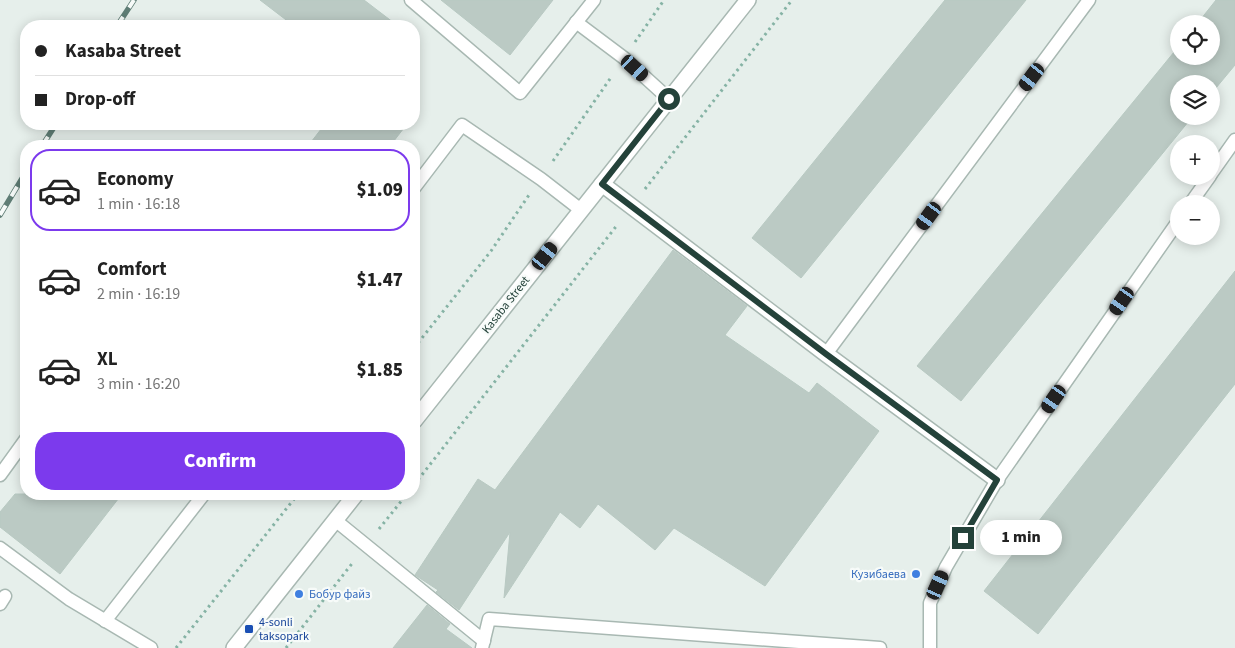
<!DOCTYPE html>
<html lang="en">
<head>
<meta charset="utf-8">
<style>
  :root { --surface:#fff; --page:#f2f2f2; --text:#222; --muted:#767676; --line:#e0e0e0; --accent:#7c3aed }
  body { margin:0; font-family:"Source Sans 3",sans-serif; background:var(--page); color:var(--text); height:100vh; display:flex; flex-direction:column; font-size:19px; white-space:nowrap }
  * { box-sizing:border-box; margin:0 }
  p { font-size:16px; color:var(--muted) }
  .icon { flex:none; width:28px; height:28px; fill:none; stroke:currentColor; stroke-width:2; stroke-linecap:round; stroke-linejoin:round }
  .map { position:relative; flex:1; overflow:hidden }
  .side { position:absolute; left:20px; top:140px; width:400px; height:360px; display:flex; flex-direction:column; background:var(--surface); border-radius:20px; box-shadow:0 2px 12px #0003 }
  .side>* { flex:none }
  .banner { position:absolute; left:20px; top:20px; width:400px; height:110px; border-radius:20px; box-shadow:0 2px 12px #0003; display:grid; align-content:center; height:110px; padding:0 15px; background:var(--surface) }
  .buttons { position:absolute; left:1170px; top:15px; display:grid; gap:10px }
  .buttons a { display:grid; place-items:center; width:50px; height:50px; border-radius:50%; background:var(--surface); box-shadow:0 2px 12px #0003; font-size:25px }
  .end { position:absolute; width:22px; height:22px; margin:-11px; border:6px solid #24423a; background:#fff; box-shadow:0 0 0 2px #fff }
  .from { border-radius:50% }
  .bubble { position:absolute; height:35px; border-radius:18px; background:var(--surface); box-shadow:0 2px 12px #0003; font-size:16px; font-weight:800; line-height:35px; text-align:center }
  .car { position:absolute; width:15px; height:30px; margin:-15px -8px; border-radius:6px; box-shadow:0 0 4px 1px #0007; background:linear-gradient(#222 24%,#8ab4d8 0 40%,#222 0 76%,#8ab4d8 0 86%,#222 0) }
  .banner b { display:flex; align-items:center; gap:18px; height:48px; font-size:19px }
  .banner b+b { border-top:1px solid var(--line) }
  .banner i { width:12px; height:12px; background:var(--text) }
  ul { padding:9px 0 0; list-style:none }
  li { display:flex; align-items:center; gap:15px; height:82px; margin:0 10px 8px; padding:0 5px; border:2px solid transparent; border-radius:20px }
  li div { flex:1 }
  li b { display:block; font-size:19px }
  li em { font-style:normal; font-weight:800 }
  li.selected { border-color:var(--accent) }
  li>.icon { width:45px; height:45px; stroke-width:1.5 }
  .action { display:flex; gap:10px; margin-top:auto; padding:10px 15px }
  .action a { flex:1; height:58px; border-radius:20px; background:var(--accent); color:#fff; font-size:20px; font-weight:800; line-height:58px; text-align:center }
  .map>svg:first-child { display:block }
  .building { fill:#bbcac4; stroke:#b8c9c2 }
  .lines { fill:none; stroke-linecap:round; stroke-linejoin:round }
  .service-casing { stroke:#a8b8b2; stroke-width:15 }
  .minor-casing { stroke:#a8b8b2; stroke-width:18 }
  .tertiary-casing { stroke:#a8b8b2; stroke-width:18 }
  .path { stroke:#86b3a5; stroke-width:3; stroke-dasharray:2.5 4; stroke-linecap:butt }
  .service { stroke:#fff; stroke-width:12 }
  .minor { stroke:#fff; stroke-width:15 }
  .tertiary { stroke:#fff; stroke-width:15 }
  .rail-casing { stroke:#5f7d75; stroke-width:5.5 }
  .rail { stroke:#f7fbf9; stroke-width:4; stroke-dasharray:11; stroke-linecap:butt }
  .route { stroke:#24423a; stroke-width:6 }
  .shop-dot { fill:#3f7fe0; stroke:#f7fbf9; stroke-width:2 }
  .transit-dot { fill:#1a4fb4; stroke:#f7fbf9; stroke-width:2 }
  .labels { text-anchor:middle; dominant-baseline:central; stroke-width:4.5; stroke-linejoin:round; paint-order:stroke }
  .street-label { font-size:12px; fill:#24423a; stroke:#f7fbf9 }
  .shop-label { font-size:12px; fill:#366cbe; stroke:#f7fbf9; text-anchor:end }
  .transit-label { font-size:12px; fill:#164399; stroke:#f7fbf9; text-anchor:start }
</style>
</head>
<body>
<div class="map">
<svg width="1235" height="648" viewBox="0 0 1235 648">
  <rect width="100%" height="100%" fill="#e6efeb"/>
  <!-- building -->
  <g class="building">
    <path d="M 260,0 L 364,0 L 398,26 L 294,26 Z"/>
    <path d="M 441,0 L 553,0 L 510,55 Z"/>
    <path d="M 945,0 L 1026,0 L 801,278 L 752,238 Z"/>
    <path d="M 1216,0 L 1235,0 L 1235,65 L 1211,94 L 1211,84 L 1179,84 L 1179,116 L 1193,116 L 961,401 L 917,366 L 1179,46 L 1179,56 L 1211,56 L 1211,24 L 1197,24 Z"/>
    <path d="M 325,124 L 407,124 L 390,146 L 308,146 Z"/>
    <path d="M 673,250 L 747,306 L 725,335 L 809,393 L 817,383 L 879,431 L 765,586 L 674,528 L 655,550 L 598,504 L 580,528 L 560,512 L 504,598 L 510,532 L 459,610 L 436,592 L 438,590 L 415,575 L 478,479 L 495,490 Z"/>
    <path d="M 1235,271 L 1235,384 L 1038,634 L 984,591 Z"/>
    <path d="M 15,494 L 122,494 L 60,574 L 0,527 L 0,512 Z"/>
    <path d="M 427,605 L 450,624 L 446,629 L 472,648 L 393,648 Z"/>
  </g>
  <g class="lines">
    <!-- service casing -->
    <g class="service-casing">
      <g id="service">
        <path d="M 411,0 L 520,93 L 594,0"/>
        <path d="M 576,22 L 624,58 L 669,99"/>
        <path d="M 1211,174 L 1235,140"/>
        <path d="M 414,188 L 462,125 L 541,179 L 581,210"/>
        <path d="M 1190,204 L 1210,176"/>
        <path d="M 826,354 L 1089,0"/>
        <path d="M 0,475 L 26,439"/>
        <path d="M 335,520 L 484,641"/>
        <path d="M 0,548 L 69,599 L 151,648"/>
        <path d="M 0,604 L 5,596"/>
        <path d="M 105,621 L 204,494"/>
        <path d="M 482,648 L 489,619 L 880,648"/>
        <path d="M 930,648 L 930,603 L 946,567 L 997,480 L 1179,220"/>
      </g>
    </g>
    <!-- minor casing -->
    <g class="minor-casing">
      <path id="minor" d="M 602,184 L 826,354 L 997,480"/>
    </g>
    <!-- tertiary casing -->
    <g class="tertiary-casing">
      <g id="tertiary">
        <path d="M 414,421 L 748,0"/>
        <path d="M 234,648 L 356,494"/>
      </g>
    </g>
    <!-- path -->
    <g class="path">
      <path d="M 635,42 L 664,0"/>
      <path d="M 553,161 L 612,76"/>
      <path d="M 645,189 L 792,0"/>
      <path d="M 414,348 L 491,251 L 529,195"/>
      <path d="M 414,485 L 618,224"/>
      <path d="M 379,529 L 407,494"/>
      <path d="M 176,648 L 298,494"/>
      <path d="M 286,648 L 354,561"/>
    </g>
    <!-- service -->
    <use href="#service" class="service"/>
    <!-- minor -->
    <use href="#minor" class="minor"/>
    <!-- tertiary -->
    <use href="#tertiary" class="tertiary"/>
    <!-- rail casing -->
    <g class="rail-casing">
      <g id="rail">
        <path d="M 117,26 L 134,0"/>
        <path d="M 42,146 L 56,124"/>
        <path d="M 0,215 L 26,172"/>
      </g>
    </g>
    <!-- rail -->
    <use href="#rail" class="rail"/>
  </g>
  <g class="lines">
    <!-- route -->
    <path class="route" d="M 669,99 L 602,184 L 826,354 L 997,480 L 963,538"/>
  </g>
  <!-- markers -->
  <g class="shop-dot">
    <circle cx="916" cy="574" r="5"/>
    <circle cx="299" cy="594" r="5"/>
  </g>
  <rect class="transit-dot" x="244" y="624" width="10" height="10" rx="2.5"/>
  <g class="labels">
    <!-- street labels -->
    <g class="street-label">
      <text transform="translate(506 305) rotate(-52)">Kasaba Street</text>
    </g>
    <!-- shop labels -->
    <g class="shop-label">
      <text x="906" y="574">Кузибаева</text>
      <text x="309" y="594" text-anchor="start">Бобур файз</text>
    </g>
    <!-- transit labels -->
    <g class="transit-label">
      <text x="259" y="622">4-sonli<tspan x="259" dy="14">taksopark</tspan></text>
    </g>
  </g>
</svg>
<div class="buttons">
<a><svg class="icon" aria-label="locate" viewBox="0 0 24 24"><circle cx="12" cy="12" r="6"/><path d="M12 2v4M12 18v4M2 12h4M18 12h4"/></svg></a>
<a><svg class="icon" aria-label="layers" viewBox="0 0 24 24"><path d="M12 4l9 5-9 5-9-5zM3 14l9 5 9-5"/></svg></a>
<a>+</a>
<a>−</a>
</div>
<i class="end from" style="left:669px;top:99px"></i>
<i class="end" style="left:963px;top:538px"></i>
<div class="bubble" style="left:980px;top:520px;width:82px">1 min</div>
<i class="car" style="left:635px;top:68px;rotate:132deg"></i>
<i class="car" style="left:1032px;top:77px;rotate:217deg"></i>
<i class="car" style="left:929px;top:216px;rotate:216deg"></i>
<i class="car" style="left:545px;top:256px;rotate:39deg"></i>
<i class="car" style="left:1122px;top:301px;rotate:215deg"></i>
<i class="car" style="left:1054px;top:399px;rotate:215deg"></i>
<i class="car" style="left:938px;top:585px;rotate:24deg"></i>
<div class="banner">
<b><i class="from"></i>Kasaba Street</b>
<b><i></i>Drop-off</b>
</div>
<section class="side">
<ul>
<li class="selected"><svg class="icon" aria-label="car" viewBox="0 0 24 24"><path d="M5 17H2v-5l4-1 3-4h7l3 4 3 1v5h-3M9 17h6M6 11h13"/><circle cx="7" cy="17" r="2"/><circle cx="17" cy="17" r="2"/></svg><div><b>Economy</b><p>1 min · 16:18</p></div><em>$1.09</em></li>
<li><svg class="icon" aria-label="car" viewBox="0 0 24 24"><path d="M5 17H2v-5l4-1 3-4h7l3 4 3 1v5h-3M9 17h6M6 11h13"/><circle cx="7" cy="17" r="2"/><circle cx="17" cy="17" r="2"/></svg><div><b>Comfort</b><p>2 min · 16:19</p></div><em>$1.47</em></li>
<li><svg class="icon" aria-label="car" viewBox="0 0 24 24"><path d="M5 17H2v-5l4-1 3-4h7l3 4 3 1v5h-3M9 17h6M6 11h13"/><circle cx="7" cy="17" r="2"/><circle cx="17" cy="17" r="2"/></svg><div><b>XL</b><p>3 min · 16:20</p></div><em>$1.85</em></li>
</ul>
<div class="action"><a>Confirm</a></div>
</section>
</div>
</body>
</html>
